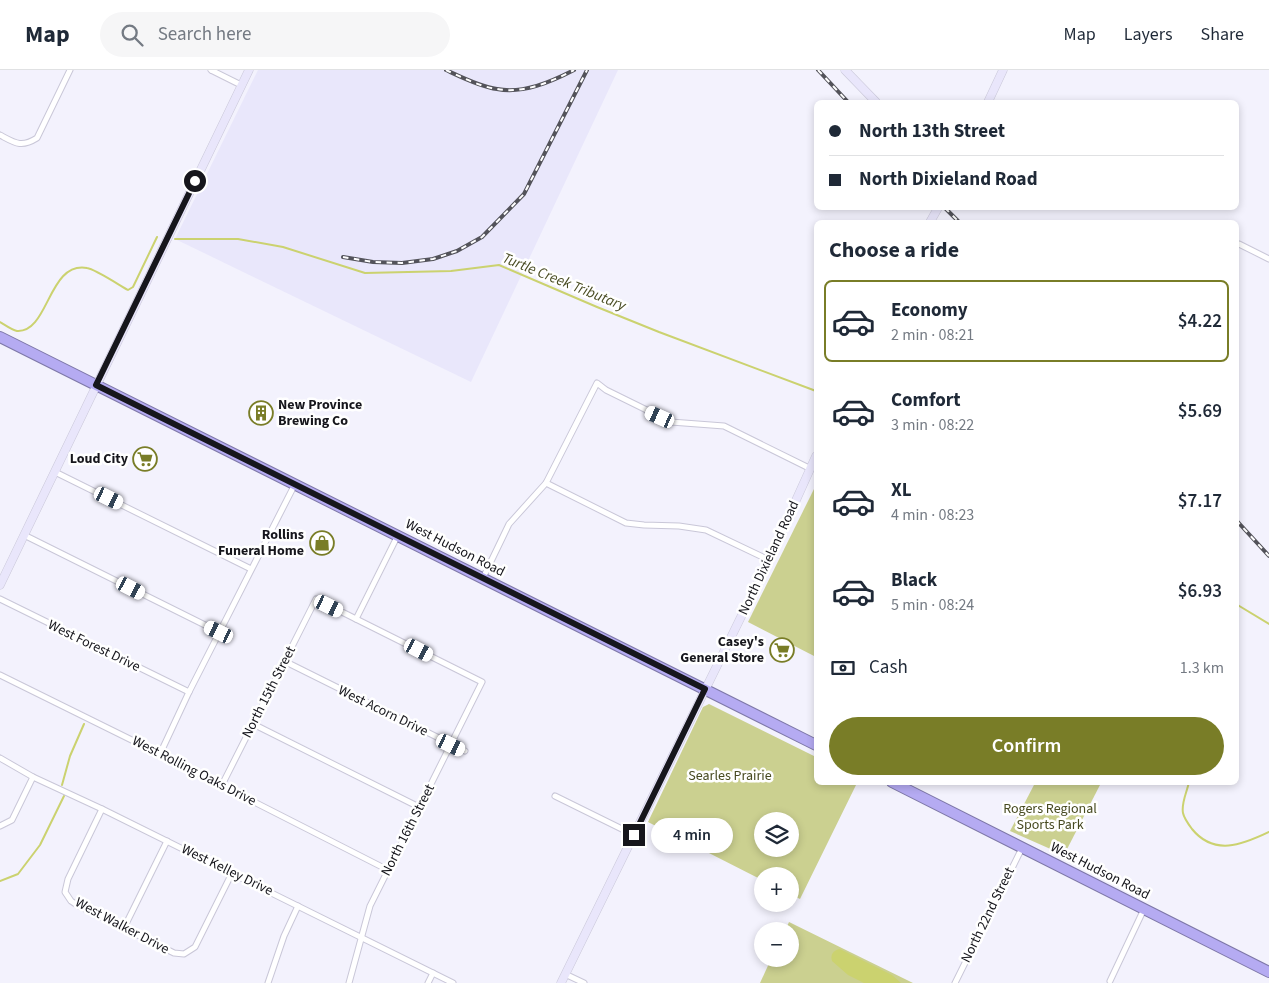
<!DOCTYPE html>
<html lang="en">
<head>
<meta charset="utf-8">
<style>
  :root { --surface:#fff; --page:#f6f6f7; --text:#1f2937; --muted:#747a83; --line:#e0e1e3; --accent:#797d27 }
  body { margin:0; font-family:"Source Sans 3",sans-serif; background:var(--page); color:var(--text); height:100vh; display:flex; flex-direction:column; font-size:19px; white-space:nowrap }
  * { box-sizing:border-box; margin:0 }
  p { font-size:16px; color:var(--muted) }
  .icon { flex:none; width:28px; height:28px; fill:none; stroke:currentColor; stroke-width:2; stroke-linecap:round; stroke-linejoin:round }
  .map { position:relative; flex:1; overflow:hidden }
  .sheet { position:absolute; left:814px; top:150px; width:425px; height:565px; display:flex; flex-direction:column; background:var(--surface); border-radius:8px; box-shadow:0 2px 8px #0003 }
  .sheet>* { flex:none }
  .top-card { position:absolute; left:814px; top:30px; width:425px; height:110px; border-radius:8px; box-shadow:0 2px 8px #0003; display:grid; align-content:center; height:110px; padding:0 15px; background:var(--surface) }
  .controls { position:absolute; left:754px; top:742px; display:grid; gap:10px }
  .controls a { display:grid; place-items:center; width:45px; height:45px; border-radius:50%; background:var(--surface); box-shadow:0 2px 8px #0003; font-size:25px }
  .end { position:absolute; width:22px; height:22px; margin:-11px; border:6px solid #16161c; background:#fff; box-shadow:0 0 0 2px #fff }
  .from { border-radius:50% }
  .bubble { position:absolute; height:35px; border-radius:18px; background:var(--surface); box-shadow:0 2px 8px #0003; font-size:16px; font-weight:600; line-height:35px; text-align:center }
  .car { position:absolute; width:15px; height:30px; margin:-15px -8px; border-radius:6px; box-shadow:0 0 4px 1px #0007; background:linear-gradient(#fff 24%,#345 0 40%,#fff 0 76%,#345 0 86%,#fff 0) }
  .top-card b { display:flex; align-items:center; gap:18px; height:48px; font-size:19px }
  .top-card b+b { border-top:1px solid var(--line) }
  .top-card i { width:12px; height:12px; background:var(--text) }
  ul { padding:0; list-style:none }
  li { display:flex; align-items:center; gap:15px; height:82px; margin:0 10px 8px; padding:0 5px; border:2px solid transparent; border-radius:8px }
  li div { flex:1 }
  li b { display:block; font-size:19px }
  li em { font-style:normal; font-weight:600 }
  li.current { border-color:var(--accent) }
  li>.icon { width:45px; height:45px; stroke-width:1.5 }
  h2 { padding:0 15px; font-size:22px; line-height:60px }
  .pay { display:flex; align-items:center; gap:12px; height:55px; padding:0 15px; font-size:19px }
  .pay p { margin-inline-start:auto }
  .cta { display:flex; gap:10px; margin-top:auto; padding:10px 15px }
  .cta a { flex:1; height:58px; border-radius:30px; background:var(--accent); color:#fff; font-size:20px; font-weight:600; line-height:58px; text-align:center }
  header { display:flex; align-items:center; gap:30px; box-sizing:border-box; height:70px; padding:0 25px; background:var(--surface); border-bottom:1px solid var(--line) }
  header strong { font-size:24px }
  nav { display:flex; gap:28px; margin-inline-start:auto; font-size:18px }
  .search { width:350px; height:45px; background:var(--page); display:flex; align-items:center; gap:12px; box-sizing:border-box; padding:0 18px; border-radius:28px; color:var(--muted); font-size:19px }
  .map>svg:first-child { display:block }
  .built { fill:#e9e7fb }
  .green { fill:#cbd090; fill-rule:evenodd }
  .water { fill:#cbd26f }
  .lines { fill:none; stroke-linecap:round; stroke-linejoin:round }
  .stream { stroke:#cbd26f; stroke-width:2 }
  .street-casing { stroke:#c9c7d8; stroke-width:7 }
  .secondary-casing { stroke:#c9c7d8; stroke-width:9 }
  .highway-casing { stroke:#7d77a7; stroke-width:12 }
  .street { stroke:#fff; stroke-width:5 }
  .secondary { stroke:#e9e6fb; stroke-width:8 }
  .highway { stroke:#b5abf2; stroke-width:10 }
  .rail-casing { stroke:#53535a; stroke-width:4 }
  .rail { stroke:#fff; stroke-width:2; stroke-dasharray:5.5; stroke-linecap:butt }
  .route { stroke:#16161c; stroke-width:6 }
  .labels { text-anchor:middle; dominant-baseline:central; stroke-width:5; stroke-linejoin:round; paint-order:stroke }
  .poi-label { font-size:14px; font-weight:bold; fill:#16161c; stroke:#fff; text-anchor:end }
  .street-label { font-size:14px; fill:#16161c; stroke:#fff }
  .park-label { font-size:14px; fill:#474a21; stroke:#fff }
  .water-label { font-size:15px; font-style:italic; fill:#484b22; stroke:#fff }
</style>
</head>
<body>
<header>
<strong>Map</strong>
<div class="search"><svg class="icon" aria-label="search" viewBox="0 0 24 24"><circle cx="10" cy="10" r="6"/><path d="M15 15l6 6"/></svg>Search here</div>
<nav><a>Map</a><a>Layers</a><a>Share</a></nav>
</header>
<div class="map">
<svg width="1269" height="913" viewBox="0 0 1269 913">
  <rect width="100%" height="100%" fill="#f3f2fd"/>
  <!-- built -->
  <path class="built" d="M 258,0 L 618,0 L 471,312 L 175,169 Z"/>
  <!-- green -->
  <g class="green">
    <path d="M 816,415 L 816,587 L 748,552 Z"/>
    <path d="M 709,634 L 816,687 L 816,712 L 857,713 L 800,829 L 790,824 L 790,806 L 762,806 L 762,810 L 648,752 L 703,637 ZM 762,751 L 790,751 L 790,779 L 762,779 Z"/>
    <path d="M 1035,713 L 1101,713 L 1064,785 L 1010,761 Z"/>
    <path d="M 789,852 L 913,913 L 760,913 L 771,889 L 790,889 L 790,861 L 785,861 Z"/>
  </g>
  <!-- water -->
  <path class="water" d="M 840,879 L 892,905 L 901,913 L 864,913 L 848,905 L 832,891 C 830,885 833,880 840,879 Z"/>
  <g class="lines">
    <!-- stream -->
    <g class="stream">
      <path d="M 175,169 L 238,169 L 283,177 L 365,203 L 451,201 L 499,195 L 597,237 L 659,262 L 816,321"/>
      <path d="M 0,252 C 5,255 12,260 17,261 C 49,263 48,191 87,198 C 95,199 119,215 128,220 L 133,217 L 157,167"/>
      <path d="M 1236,534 L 1269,554"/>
      <path d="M 1189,712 C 1187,722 1181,733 1183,743 C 1184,748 1189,755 1192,759 C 1214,786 1242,775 1269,762"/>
      <path d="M 62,715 L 70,686 L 84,654"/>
      <path d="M 0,811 L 18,804 L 40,775 L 64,726"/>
    </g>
    <!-- street casing -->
    <g class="street-casing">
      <g id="street">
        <path d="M 211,0 L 241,15"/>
        <path d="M 0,65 C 15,73 21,78 37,68 L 70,0"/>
        <path d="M 1239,174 L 1269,189"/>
        <path d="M 55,402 L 251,499"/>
        <path d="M 546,413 L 626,453 L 644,455 L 679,456 L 706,460 L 769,490"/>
        <path d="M 24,465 L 219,562"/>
        <path d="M 483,508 L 509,454 L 546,413 L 597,313 L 606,320 L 671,352 L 724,356 L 811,399"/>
        <path d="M 0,529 L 189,622"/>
        <path d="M 356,549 L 398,465"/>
        <path d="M 284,591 L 465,681"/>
        <path d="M 0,605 L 160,684 L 388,800"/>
        <path d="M 253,654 L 419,737"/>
        <path d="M 160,684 L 189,622 L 295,414"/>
        <path d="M 0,688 L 33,707 L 102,739 L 453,913"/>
        <path d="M 222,715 L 316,529 L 482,612 L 370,836 L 349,913"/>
        <path d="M 555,726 L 634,765"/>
        <path d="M 102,739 L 68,809 L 65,822 L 71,831 L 77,835 L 174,883 L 184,884 L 195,877 L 232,803"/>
        <path d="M 0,756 L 12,750 L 33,707"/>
        <path d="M 124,858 L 167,771"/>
        <path d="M 565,904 L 584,913"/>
        <path d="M 1110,911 L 1144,839"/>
        <path d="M 268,913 L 284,866 L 298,836"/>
        <path d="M 428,913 L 433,903"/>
        <path d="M 955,913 L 1022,778"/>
      </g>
    </g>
    <!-- secondary casing -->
    <g class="secondary-casing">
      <g id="secondary">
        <path d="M 845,0 L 876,32"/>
        <path d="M 988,32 L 1003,0"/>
        <path d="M 930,152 L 938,138"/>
        <path d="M 0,515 L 249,0"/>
        <path d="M 561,913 L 769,490 L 816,386"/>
      </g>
    </g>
    <!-- highway casing -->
    <g class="highway-casing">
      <g id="highway">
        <path d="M 0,267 L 816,675"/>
        <path d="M 892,712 L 1269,902"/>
      </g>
    </g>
    <!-- street -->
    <use href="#street" class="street"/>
    <!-- secondary -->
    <use href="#secondary" class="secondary"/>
    <!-- highway -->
    <use href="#highway" class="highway"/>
    <!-- rail casing -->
    <g class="rail-casing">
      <g id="rail">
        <path d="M 446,0 C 461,7 481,17 497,19 C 523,24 551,12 574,0"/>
        <path d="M 818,0 L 848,32"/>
        <path d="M 945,138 L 959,152"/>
        <path d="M 343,187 L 373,192 L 402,193 L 433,189 L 457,181 L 482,167 L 524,124 L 587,0"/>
        <path d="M 1236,450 L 1269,486"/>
      </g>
    </g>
    <!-- rail -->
    <use href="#rail" class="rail"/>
  </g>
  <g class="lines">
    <!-- route -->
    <path class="route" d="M 195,111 L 96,315 L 705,619 L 634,765"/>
  </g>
  <!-- icons -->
  <defs>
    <g id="building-ring" transform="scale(1.25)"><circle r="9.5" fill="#fff" stroke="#797d27" stroke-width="1.5"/><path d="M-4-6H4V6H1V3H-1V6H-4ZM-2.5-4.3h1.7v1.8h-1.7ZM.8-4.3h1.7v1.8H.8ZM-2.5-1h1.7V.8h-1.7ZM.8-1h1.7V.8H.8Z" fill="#797d27"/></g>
    <g id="supermarket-ring" transform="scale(1.25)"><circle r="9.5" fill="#fff" stroke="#797d27" stroke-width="1.5"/><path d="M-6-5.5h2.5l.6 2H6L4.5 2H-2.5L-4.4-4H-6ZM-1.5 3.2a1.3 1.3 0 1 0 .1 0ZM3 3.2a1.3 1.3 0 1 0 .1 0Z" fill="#797d27"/></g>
    <g id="shop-ring" transform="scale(1.25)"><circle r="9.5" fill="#fff" stroke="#797d27" stroke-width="1.5"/><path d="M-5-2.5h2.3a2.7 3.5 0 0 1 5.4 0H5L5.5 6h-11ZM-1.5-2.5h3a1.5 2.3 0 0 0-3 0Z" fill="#797d27"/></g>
  </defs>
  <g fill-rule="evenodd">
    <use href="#building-ring" x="261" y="343"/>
    <use href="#supermarket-ring" x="145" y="389"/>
    <use href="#shop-ring" x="322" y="473"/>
    <use href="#supermarket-ring" x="782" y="580"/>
  </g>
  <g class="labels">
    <!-- poi labels -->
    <g class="poi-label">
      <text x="278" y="335" text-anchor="start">New Province<tspan x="278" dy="16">Brewing Co</tspan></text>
      <text x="128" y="389">Loud City</text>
      <text x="304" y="465">Rollins<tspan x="304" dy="16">Funeral Home</tspan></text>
      <text x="764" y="572">Casey's<tspan x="764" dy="16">General Store</tspan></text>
    </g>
    <!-- street labels -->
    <g class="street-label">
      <text transform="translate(455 478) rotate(27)">West Hudson Road</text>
      <text transform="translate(769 488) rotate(-65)">North Dixieland Road</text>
      <text transform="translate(94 576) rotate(26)">West Forest Drive</text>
      <text transform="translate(269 622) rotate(-63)">North 15th Street</text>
      <text transform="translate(383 641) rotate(26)">West Acorn Drive</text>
      <text transform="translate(194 701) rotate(27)">West Rolling Oaks Drive</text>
      <text transform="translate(408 760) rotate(-63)">North 16th Street</text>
      <text transform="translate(227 800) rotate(26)">West Kelley Drive</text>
      <text transform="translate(1100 801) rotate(27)">West Hudson Road</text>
      <text transform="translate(988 845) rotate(-64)">North 22nd Street</text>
      <text transform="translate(122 856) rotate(28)">West Walker Drive</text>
    </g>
    <!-- park labels -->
    <g class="park-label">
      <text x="730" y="706">Searles Prairie</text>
      <text x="1050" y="739">Rogers Regional<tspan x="1050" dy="16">Sports Park</tspan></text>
    </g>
    <!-- water labels -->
    <g class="water-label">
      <text transform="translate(564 212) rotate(22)">Turtle Creek Tributary</text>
    </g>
  </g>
</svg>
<div class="controls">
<a><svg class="icon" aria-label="layers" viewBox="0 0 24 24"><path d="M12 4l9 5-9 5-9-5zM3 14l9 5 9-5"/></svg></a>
<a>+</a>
<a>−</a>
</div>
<i class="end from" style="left:195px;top:111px"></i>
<i class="end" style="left:634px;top:765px"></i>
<div class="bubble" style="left:651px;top:748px;width:82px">4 min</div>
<i class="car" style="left:660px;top:347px;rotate:294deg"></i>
<i class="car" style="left:109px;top:428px;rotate:116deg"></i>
<i class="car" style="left:131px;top:518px;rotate:117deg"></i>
<i class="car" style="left:329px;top:536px;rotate:116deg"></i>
<i class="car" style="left:219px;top:562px;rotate:296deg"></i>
<i class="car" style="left:419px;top:580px;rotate:117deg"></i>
<i class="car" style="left:451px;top:675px;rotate:116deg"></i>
<div class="top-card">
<b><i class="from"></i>North 13th Street</b>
<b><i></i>North Dixieland Road</b>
</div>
<section class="sheet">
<h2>Choose a ride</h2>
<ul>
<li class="current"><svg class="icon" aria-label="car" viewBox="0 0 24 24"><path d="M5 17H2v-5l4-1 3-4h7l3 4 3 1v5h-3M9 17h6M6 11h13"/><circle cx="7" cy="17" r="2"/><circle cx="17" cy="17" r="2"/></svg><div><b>Economy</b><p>2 min · 08:21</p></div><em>$4.22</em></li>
<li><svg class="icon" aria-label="car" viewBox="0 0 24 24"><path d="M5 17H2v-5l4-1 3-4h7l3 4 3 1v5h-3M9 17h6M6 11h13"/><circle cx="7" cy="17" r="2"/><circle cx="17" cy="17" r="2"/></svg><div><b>Comfort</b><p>3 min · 08:22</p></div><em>$5.69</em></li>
<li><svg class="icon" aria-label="car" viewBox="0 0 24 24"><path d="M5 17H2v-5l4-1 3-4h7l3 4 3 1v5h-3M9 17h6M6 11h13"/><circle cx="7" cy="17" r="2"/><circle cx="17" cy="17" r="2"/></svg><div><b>XL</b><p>4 min · 08:23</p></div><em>$7.17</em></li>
<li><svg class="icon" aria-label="car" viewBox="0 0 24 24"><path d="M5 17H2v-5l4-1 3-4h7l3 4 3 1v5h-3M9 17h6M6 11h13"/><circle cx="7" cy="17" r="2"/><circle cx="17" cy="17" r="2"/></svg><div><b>Black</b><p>5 min · 08:24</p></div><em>$6.93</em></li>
</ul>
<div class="pay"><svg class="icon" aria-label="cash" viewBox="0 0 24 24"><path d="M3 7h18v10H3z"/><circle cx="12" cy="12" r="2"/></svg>Cash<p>1.3 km</p></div>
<div class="cta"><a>Confirm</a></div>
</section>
</div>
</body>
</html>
